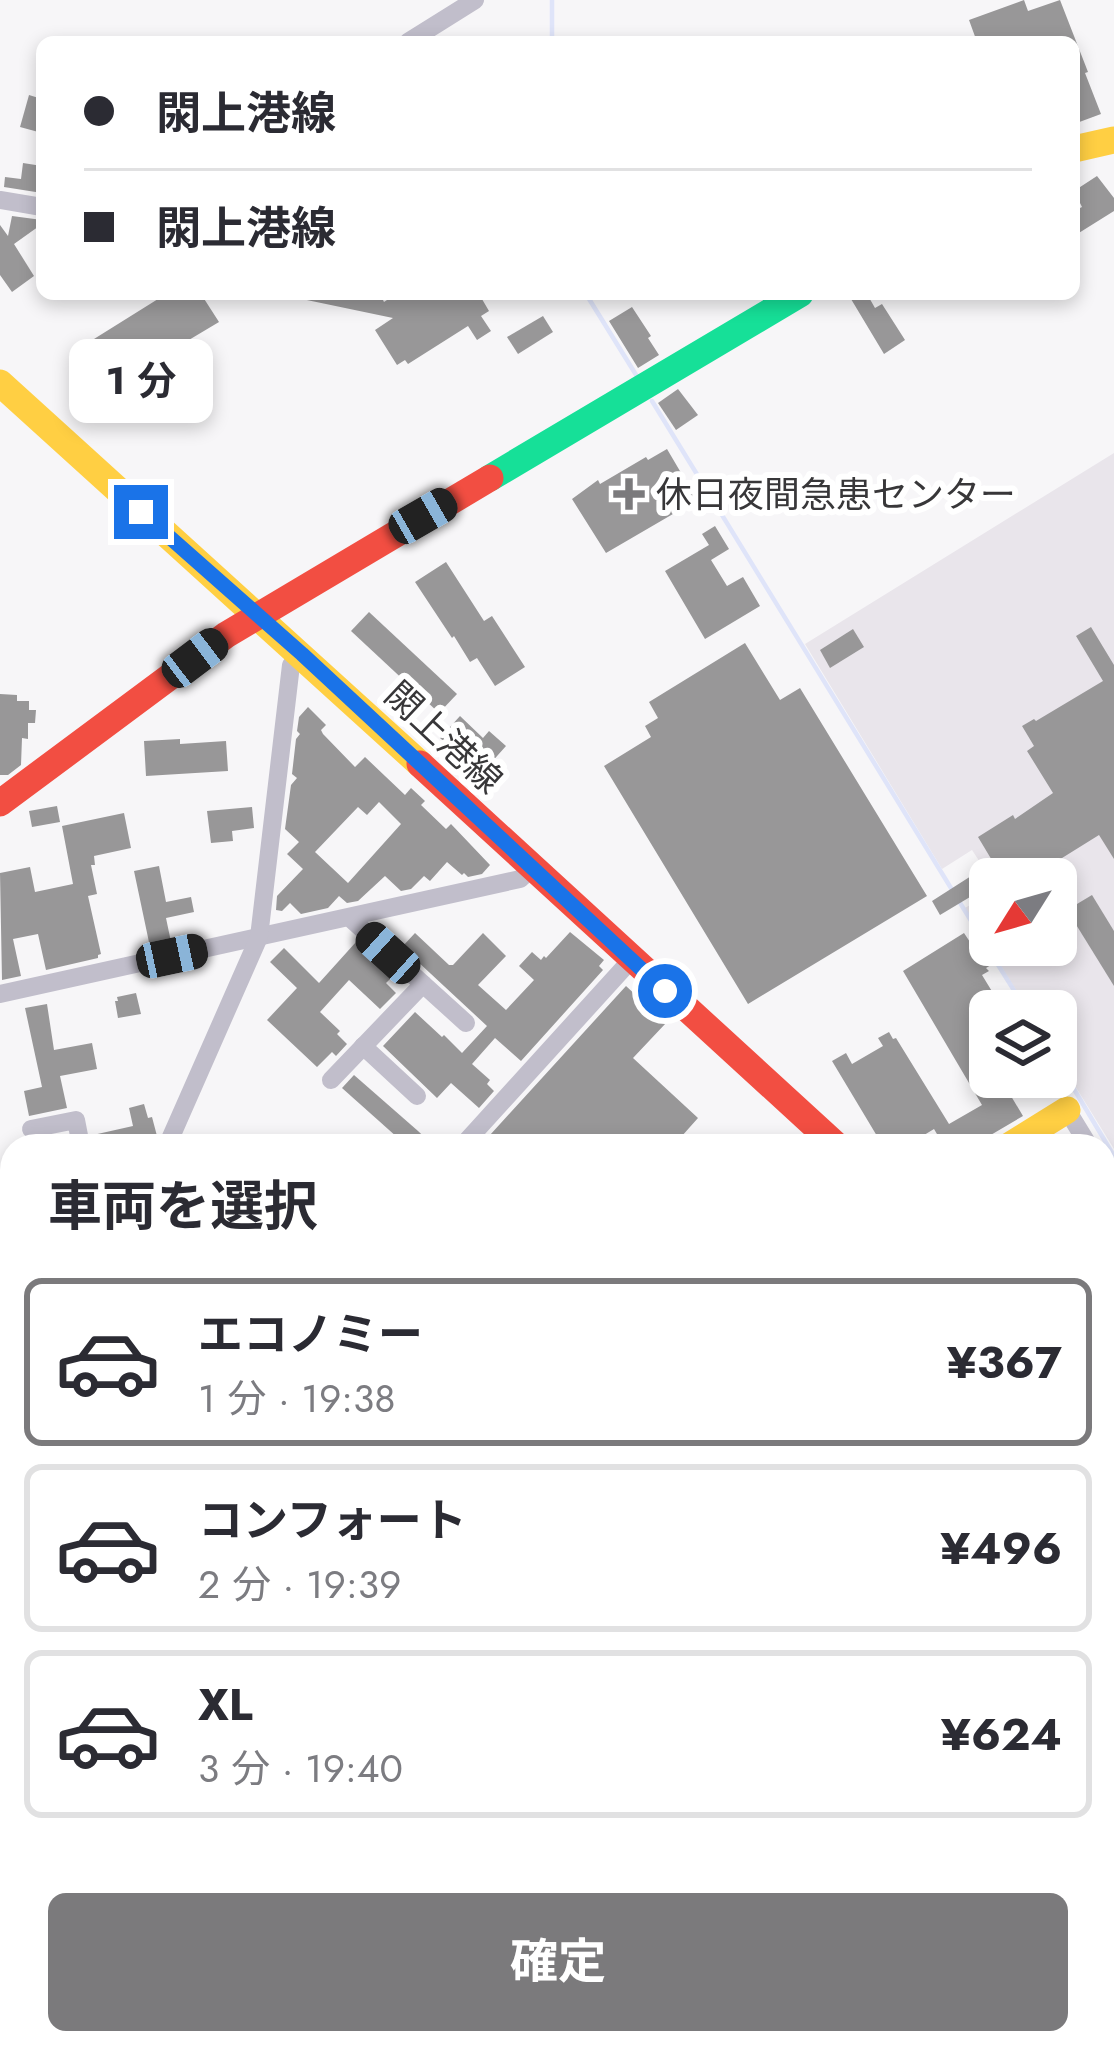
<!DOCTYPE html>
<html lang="ja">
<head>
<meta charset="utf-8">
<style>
  :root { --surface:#fff; --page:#f2f2f3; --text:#2b2b33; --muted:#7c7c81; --line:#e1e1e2; --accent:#7b7a7c }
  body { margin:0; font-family:Jost,"Noto Sans JP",sans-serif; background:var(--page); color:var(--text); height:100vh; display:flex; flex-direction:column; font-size:45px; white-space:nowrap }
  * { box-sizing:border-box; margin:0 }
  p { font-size:39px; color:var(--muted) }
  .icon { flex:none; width:66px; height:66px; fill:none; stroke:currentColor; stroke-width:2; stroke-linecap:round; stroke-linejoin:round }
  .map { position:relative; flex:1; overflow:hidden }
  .side { position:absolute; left:0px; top:1134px; width:1116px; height:921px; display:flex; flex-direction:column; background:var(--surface); border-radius:36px 36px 0 0; box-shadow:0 6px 18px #0003 }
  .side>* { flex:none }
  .guide { position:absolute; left:36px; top:36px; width:1044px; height:264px; border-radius:18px; box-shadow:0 6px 18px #0003; display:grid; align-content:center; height:264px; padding:0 48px; background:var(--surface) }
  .needle { width:78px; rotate:233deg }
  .tools { position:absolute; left:969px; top:858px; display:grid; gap:24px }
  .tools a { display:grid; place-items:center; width:108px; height:108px; border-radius:18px; background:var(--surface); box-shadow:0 6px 18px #0003; font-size:60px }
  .end { position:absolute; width:54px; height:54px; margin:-27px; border:15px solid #1a73e8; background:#fff; box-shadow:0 0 0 6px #fff }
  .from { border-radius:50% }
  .bubble { position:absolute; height:84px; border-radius:18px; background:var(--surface); box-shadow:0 6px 18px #0003; font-size:39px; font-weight:700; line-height:84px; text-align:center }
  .car { position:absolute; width:36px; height:72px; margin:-36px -18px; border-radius:15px; box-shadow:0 0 9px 3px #0007; background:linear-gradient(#222 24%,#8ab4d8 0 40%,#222 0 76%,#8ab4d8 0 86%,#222 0) }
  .guide b { display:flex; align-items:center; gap:42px; height:114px; font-size:45px }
  .guide b+b { border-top:3px solid var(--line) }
  .guide i { width:30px; height:30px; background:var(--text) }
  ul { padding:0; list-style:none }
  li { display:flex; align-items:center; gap:36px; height:168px; margin:0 24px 18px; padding:0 24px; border:6px solid var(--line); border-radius:18px }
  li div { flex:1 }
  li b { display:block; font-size:45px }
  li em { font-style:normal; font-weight:700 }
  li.current { border-color:var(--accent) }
  li>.icon { width:108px; height:108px; stroke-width:1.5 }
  h2 { padding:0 48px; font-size:54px; line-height:144px }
  .cta { display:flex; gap:24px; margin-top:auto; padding:24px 48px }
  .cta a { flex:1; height:138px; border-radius:18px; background:var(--accent); color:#fff; font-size:48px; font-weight:700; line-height:138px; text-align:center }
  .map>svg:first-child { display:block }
  .built { fill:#e9e5eb }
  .green { fill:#f4d9e4 }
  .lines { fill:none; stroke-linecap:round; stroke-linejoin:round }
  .stream { stroke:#dfe4f9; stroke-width:4.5 }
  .building { fill:#989798; fill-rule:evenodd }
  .street { stroke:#c1becb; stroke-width:18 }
  .fast { stroke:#16e098; stroke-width:27 }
  .slow { stroke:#ffcf43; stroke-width:27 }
  .jam { stroke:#f24e42; stroke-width:27 }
  .route { stroke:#1a73e8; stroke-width:15 }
  .poi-dot { fill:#7b7a7c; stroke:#fff; stroke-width:4.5 }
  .labels { text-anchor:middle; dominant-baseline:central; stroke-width:12; stroke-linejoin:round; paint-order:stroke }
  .poi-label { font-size:36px; fill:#383739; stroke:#fff; text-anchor:start }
  .street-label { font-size:36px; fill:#383739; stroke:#fff }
</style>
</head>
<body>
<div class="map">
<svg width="1114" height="2053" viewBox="0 0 1114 2053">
  <rect width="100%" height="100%" fill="#f7f6f8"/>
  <!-- built -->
  <g class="built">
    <path d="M 1114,453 L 1114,1149 L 1056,1055 L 1056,1011 L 1029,1011 L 965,908 L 990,893 L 990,945 L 1056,945 L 1056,879 L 991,879 L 972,850 L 942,869 L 805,644 Z"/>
    <path d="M 22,2043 L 783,2043 L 790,2053 L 6,2053 Z"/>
  </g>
  <!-- green -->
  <path class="green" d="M 424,2043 L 627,2043 L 633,2053 L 430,2053 Z"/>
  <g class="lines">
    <!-- stream -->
    <g class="stream">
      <path d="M 552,42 L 552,0"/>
      <path d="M 586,294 L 638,378"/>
      <path d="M 652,401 L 989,950"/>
      <path d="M 995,960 L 1027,1011"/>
      <path d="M 1056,1059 L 1114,1156"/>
      <path d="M 0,2034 L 12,2028"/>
    </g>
  </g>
  <!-- building -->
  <g class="building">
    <path d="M 1024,0 L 1028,11 L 1060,0 L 1088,72 L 1085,73 L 1101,114 L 1074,124 L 1074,42 L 977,42 L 969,20 Z"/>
    <path d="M 29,95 L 42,99 L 42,133 L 20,127 Z"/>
    <path d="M 23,163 L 42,166 L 42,193 L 4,187 L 5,177 L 21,179 Z"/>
    <path d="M 1097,176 L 1114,198 L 1114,211 L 1074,236 L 1074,211 L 1082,207 L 1074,191 Z"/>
    <path d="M 12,216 L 42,220 L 42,224 L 14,244 L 34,276 L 12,292 L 0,275 L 0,225 L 8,236 Z"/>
    <path d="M 154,294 L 201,294 L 219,322 L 95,396 L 84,378 L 78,382 L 72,371 L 79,367 L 70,354 L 158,299 Z"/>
    <path d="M 303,294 L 380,294 L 384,302 L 396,294 L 479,294 L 489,311 L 481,316 L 491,331 L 477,340 L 468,326 L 408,364 L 405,360 L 397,365 L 375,330 L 393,318 L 302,299 Z"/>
    <path d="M 848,294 L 867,294 L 875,308 L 882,304 L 905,340 L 884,354 Z"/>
    <path d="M 632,307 L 651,336 L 648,338 L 659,355 L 638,368 L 609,321 Z"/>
    <path d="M 543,316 L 553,332 L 518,354 L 507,337 Z"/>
    <path d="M 678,389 L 698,415 L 676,430 L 658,403 Z"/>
    <path d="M 667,449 L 697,500 L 606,553 L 572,499 L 598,480 L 600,484 L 646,457 L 648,460 Z"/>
    <path d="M 715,526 L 729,549 L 711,560 L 727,586 L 743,577 L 760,606 L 705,639 L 665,571 L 709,545 L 702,534 Z"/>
    <path d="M 446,562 L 484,621 L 492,616 L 525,667 L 495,686 L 477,658 L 470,662 L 454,636 L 452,638 L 415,582 Z"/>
    <path d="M 369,612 L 457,694 L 439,713 L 351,631 Z"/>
    <path d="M 1091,627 L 1114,665 L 1114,859 L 1099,835 L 1046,868 L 1052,879 L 990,879 L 990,885 L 940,915 L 932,901 L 993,862 L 978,837 L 1013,815 L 1015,819 L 1053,793 L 1027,751 L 1034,746 L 1022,726 L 1034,719 L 1036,721 L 1103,681 L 1076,636 Z"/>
    <path d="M 853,629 L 864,647 L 830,668 L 820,650 Z"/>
    <path d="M 745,643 L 780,700 L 800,688 L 927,896 L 748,1004 L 604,766 L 651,737 L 645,726 L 658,718 L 649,702 Z"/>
    <path d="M 0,694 L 17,695 L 17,701 L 29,701 L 29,710 L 36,710 L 35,723 L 28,723 L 28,739 L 22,738 L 21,765 L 8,775 L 0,775 Z"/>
    <path d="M 308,707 L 326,725 L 321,730 L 323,734 L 355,767 L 365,757 L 405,795 L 411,788 L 425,801 L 421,805 L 446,829 L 451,824 L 490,865 L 482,874 L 468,877 L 464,873 L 462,875 L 447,862 L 430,881 L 424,876 L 411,889 L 401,891 L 385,876 L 358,901 L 347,903 L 339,896 L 328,908 L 301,914 L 290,903 L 282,911 L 276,910 L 277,896 L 303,869 L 287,854 L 299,842 L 285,829 L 291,785 L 297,778 L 292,774 L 296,739 L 300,734 L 297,731 L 299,717 ZM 379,802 L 401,824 L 348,883 L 315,852 L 358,807 L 367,815 Z"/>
    <path d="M 460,716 L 483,738 L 489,731 L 506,746 L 481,774 L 440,738 Z"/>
    <path d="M 180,739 L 180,744 L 226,741 L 228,771 L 146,776 L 144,741 Z"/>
    <path d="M 57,806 L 60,822 L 32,827 L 29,811 Z"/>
    <path d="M 252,807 L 254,828 L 232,831 L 233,841 L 211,843 L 207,811 Z"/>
    <path d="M 124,813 L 131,848 L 94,856 L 95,865 L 91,865 L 97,894 L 88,896 L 101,954 L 98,955 L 98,958 L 46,970 L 38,934 L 13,939 L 21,976 L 2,980 L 0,873 L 30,867 L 35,892 L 73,884 L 62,826 Z"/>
    <path d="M 159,866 L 166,902 L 191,897 L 194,912 L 166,918 L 171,942 L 150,947 L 134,871 Z"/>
    <path d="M 1092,895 L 1114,931 L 1114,986 L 1067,910 Z"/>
    <path d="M 570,932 L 604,960 L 599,966 L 603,970 L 521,1061 L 495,1038 L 472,1064 L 490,1080 L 487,1084 L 494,1091 L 479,1108 L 451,1083 L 437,1098 L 383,1046 L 415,1012 L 442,1037 L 444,1035 L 462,1053 L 487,1026 L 402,947 L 415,933 L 449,965 L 453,965 L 483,933 L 506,956 L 478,985 L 506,1010 L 534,980 L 519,966 L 532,952 L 541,960 L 544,956 L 546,958 Z"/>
    <path d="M 964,933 L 972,945 L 1024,945 L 986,968 L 989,971 L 982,975 L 1004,1011 L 990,1011 L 990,1077 L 1020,1077 L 1005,1086 L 1023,1116 L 972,1146 L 944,1146 L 934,1129 L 906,1146 L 883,1146 L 832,1061 L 846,1053 L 852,1064 L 883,1046 L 878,1038 L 889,1032 L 893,1039 L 896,1038 L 949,1124 L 982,1105 L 903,971 Z"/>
    <path d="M 356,942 L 391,978 L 386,983 L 396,993 L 380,1009 L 349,980 L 320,1012 L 340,1031 L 337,1034 L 347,1044 L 336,1056 L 332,1052 L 317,1067 L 267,1020 L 297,988 L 270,962 L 284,948 L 319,983 Z"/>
    <path d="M 626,986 L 666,1023 L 633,1058 L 698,1118 L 673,1146 L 480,1146 Z"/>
    <path d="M 136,993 L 141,1014 L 118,1018 L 115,1001 L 118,1001 L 117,997 Z"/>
    <path d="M 47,1004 L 54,1050 L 92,1043 L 97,1069 L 60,1076 L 67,1108 L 29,1116 L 24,1091 L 42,1087 L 25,1008 Z"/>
    <path d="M 354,1075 L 418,1131 L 434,1146 L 407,1146 L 342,1088 Z"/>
    <path d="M 144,1104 L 148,1118 L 152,1117 L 157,1136 L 154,1145 L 94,1146 L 93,1135 L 133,1126 L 129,1108 Z"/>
  </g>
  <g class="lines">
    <!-- street -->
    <g class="street">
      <path d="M 408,42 L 475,0"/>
      <path d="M 0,200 L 42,207"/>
      <path d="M 350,918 L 466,1023"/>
      <path d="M 0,994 L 520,879 L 532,868"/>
      <path d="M 363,1046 L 417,1096"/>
      <path d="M 331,1080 L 423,984"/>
      <path d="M 1067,1110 L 1089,1146"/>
      <path d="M 31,1129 L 76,1120 L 81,1146"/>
      <path d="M 167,1146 L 259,937 L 291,665 L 302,654"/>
      <path d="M 462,1146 L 631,960"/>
      <path d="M 1104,1171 L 1114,1188"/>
      <path d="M 0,1249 L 12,1306"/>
      <path d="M 0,1347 L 12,1345"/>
      <path d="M 1104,1668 L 1114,1661"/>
      <path d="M 981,2043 L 987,2053"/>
    </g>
    <!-- fast -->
    <g class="fast">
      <path d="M 490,478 L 800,294"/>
      <path d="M 0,2015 L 12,2008"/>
    </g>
    <!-- slow -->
    <g class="slow">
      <path d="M 1074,149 L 1114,140"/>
      <path d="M 0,383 L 420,764"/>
      <path d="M 1009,1146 L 1067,1110"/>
      <path d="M 1104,1435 L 1114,1451"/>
    </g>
    <!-- jam -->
    <g class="jam">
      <path d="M 420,764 L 837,1146"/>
      <path d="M 0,803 L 226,635 L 490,478"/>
      <path d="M 1104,1387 L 1114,1396"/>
    </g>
  </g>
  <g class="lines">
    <!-- route -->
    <path class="route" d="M 141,512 L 302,654 L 665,991"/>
  </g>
  <!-- markers -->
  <path class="poi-dot" d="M623 476h12v12h12v12h-12v12h-12v-12h-12v-12h12z"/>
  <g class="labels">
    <!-- poi labels -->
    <g class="poi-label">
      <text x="656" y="494">休日夜間急患センター</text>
    </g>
    <!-- street labels -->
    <g class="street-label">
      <text transform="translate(444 737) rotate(43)">閖上港線</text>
    </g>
  </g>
</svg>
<div class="tools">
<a><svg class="needle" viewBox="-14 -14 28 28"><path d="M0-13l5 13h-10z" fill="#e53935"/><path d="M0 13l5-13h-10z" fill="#7c7c81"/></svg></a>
<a><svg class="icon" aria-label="layers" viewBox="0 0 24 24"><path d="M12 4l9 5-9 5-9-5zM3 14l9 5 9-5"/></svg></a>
</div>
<i class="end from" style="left:665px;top:991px"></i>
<i class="end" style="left:141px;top:512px"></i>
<div class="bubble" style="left:69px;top:339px;width:144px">1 分</div>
<i class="car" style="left:423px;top:516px;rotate:60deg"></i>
<i class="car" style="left:195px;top:658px;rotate:53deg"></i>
<i class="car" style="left:388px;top:953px;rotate:312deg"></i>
<i class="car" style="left:172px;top:956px;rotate:78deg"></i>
<div class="guide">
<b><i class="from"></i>閖上港線</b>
<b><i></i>閖上港線</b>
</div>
<section class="side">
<h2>車両を選択</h2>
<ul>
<li class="current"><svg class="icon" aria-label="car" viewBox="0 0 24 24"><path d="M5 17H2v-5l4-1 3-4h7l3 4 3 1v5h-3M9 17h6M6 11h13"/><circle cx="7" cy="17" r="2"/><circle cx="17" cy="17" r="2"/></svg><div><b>エコノミー</b><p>1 分 · 19:38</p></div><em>¥367</em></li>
<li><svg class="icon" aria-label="car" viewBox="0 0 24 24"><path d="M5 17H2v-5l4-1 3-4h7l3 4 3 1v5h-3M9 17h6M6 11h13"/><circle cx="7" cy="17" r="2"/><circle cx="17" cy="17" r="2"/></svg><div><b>コンフォート</b><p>2 分 · 19:39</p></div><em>¥496</em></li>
<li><svg class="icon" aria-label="car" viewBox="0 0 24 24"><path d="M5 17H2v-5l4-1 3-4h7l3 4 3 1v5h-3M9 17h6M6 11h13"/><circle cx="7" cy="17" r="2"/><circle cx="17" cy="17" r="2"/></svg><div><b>XL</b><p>3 分 · 19:40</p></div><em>¥624</em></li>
</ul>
<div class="cta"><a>確定</a></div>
</section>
</div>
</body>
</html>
